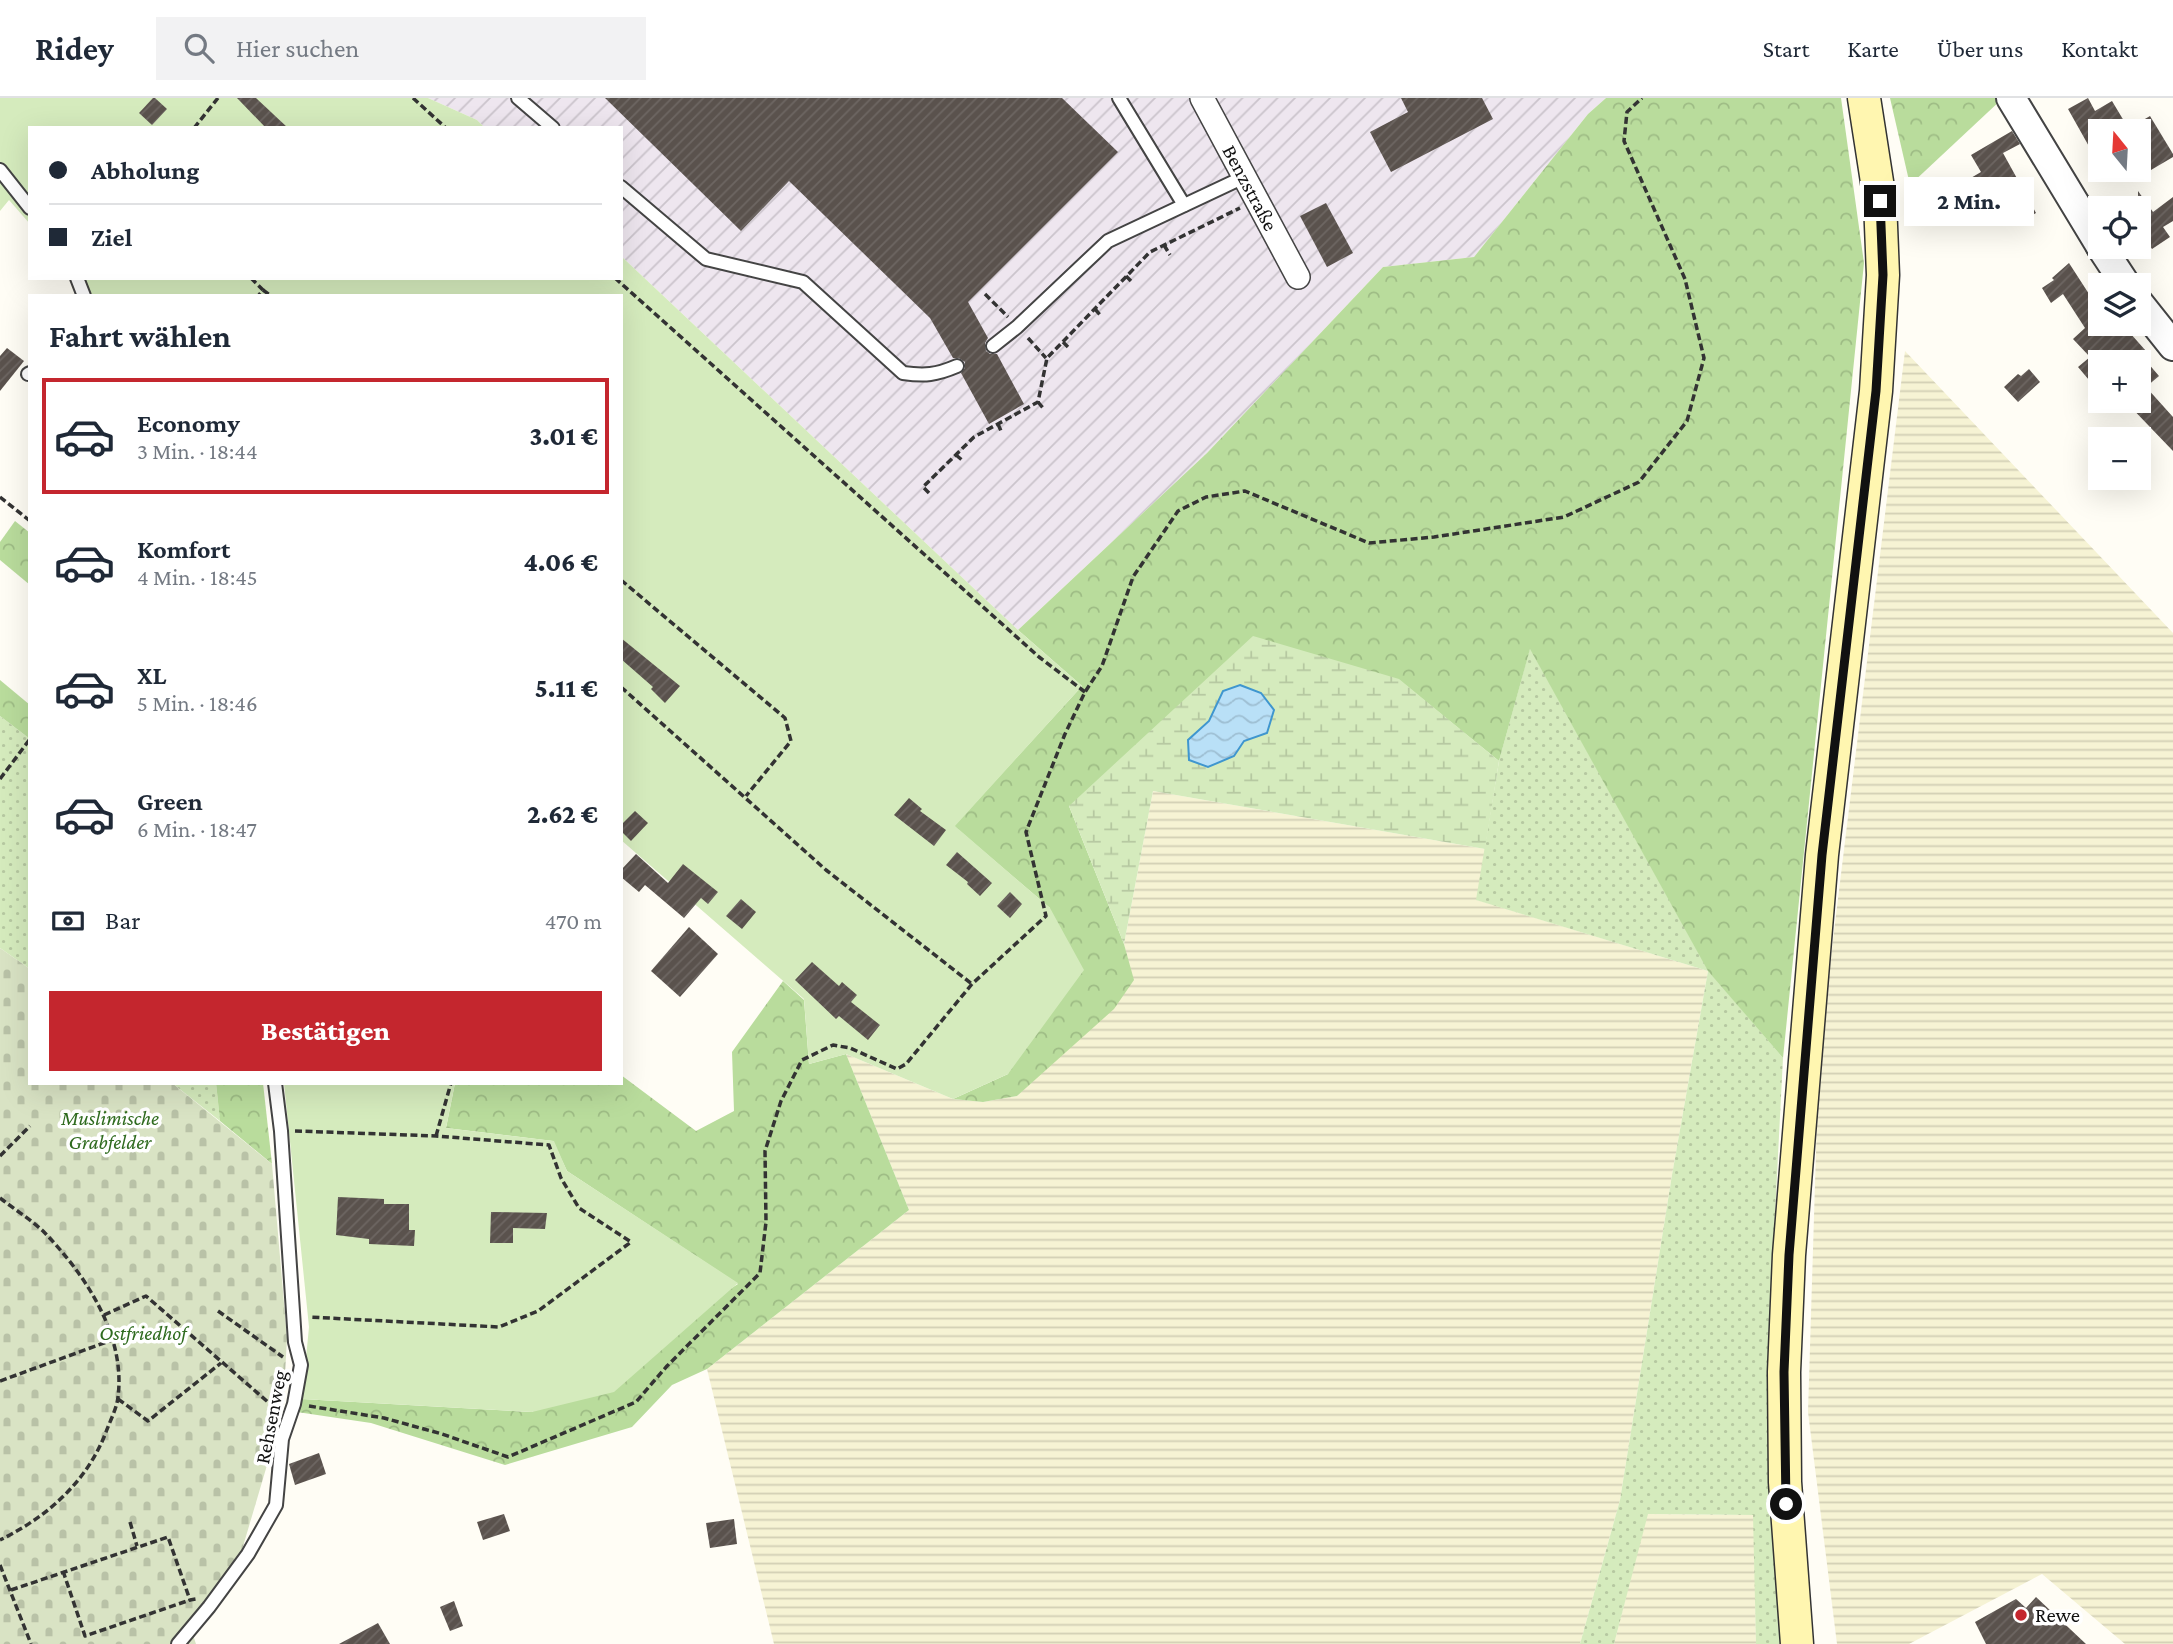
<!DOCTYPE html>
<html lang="de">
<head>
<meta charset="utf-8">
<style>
  :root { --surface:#fff; --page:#f2f2f3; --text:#1f2937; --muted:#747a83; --line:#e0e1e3; --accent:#c4262e }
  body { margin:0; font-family:"Crimson Pro",serif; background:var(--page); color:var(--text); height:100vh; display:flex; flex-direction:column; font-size:26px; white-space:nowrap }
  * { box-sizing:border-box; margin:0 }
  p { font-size:23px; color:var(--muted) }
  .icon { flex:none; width:38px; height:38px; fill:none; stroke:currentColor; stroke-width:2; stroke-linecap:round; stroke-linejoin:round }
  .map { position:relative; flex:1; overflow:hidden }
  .drawer { position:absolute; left:28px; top:196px; width:595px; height:791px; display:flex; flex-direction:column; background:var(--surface); border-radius:0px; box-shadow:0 7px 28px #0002 }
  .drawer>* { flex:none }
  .guide { position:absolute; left:28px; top:28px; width:595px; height:154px; border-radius:0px; box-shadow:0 7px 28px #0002; display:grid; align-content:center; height:154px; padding:0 21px; background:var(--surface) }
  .needle { width:46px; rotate:342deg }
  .tools { position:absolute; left:2088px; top:21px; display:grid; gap:14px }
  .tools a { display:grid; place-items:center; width:63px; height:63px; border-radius:0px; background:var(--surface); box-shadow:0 7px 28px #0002; font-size:35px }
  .end { position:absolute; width:32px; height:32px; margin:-16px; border:9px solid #111; background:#fff; box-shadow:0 0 0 4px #fff }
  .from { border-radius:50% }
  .bubble { position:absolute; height:49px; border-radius:0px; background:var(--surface); box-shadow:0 7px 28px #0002; font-size:23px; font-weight:800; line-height:49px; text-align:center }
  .guide b { display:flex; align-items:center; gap:24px; height:66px; font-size:26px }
  .guide b+b { border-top:2px solid var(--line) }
  .guide i { width:18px; height:18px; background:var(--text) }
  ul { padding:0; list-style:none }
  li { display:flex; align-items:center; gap:21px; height:116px; margin:0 14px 10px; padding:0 7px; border:4px solid transparent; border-radius:0px }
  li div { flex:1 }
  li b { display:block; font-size:26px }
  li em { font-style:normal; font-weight:800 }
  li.current { border-color:var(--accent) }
  li>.icon { width:63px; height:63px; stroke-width:1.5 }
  h2 { padding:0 21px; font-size:32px; line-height:84px }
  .pay { display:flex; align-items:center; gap:18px; height:77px; padding:0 21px; font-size:26px }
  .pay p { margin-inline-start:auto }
  .action { display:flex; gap:14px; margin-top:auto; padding:14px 21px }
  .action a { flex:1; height:80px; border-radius:0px; background:var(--accent); color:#fff; font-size:28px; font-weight:800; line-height:80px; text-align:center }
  header { display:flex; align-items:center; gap:42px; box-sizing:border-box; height:98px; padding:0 35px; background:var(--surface); border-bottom:2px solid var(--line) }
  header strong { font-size:33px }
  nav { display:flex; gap:38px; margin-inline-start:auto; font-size:24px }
  .search { width:490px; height:63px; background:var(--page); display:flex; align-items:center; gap:18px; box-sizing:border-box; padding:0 24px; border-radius:0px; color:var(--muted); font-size:26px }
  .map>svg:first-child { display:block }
  .industrial { fill:url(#industrial-furrows) }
  .farmland { fill:url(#farmland-rules) }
  .grass { fill:url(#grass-dots) }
  .forest { fill:url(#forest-crowns) }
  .wetland { fill:url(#wetland-marsh); fill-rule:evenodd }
  .cemetery { fill:url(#cemetery-stones) }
  .garden { fill:#d5ebbd }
  .water { fill:url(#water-waves); stroke:#3f96cf; stroke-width:2 }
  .building { fill:url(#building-hatch) }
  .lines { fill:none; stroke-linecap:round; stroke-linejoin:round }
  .service-casing { stroke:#444; stroke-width:16 }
  .minor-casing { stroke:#444; stroke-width:26 }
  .tertiary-casing { stroke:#444; stroke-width:32 }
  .secondary-casing { stroke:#333; stroke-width:35 }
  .path { stroke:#333; stroke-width:3.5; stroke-dasharray:7 3.5; stroke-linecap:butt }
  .service { stroke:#fff; stroke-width:12 }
  .minor { stroke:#fff; stroke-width:23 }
  .tertiary { stroke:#fff; stroke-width:28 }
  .secondary { stroke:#fff6b0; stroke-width:32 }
  .route { stroke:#111; stroke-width:9 }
  .poi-dot { fill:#c4262e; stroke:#fff; stroke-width:2.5 }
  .labels { text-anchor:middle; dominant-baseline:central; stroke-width:7; stroke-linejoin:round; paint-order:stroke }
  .street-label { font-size:21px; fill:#111; stroke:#fff }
  .park-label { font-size:21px; font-style:italic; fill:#2f6b1f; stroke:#fff }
  .poi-label { font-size:21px; fill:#111; stroke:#fff; text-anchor:start }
</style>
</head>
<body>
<header>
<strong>Ridey</strong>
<div class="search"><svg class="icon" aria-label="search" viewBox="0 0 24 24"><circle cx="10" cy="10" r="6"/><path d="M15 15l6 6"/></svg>Hier suchen</div>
<nav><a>Start</a><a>Karte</a><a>Über uns</a><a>Kontakt</a></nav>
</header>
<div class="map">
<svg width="2173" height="1546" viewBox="0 0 2173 1546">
  <defs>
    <pattern id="industrial-furrows" width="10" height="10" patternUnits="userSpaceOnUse" patternTransform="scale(1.75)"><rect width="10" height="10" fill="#eee6ef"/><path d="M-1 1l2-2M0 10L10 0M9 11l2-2" fill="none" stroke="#cbc4cc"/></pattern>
    <pattern id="farmland-rules" width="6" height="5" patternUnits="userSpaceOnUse" patternTransform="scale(1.75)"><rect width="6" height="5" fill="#f6f3d4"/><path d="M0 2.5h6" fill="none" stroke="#d2cfb5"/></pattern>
    <pattern id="grass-dots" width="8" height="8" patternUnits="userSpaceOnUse" patternTransform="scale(1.75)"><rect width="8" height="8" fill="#d5ebbd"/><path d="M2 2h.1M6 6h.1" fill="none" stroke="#b6c8a1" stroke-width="1.8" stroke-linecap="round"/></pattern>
    <pattern id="forest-crowns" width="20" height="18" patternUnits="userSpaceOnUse" patternTransform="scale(1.75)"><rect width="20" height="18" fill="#b9dc9c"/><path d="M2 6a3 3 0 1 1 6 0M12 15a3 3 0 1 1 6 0" fill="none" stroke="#9ebc85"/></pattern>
    <pattern id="wetland-marsh" width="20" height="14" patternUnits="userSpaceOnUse" patternTransform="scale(1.75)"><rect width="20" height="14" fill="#d5ebbd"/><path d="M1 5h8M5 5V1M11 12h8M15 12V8" fill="none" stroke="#b6c8a1"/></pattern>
    <pattern id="cemetery-stones" width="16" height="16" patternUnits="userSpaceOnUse" patternTransform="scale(1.75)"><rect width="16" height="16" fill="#d9e3c4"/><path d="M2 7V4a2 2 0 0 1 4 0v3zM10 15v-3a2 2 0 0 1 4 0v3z" fill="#b9c2a7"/></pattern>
    <pattern id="water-waves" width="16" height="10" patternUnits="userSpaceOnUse" patternTransform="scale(1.75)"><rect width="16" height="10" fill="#b9e0f7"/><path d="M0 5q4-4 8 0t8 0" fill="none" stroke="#9ebfd3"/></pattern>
    <pattern id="building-hatch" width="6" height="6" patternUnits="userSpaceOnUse" patternTransform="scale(1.75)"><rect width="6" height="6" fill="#5a524d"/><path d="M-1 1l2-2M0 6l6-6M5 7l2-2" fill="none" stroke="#6d6662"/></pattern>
  </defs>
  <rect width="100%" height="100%" fill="#fffdf5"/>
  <!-- industrial -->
  <path class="industrial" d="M 428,0 L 1606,0 L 1588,16 L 1474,159 L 1383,169 L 1207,355 L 1018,532 L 621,158 L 621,30 L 485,30 L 477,22 Z"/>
  <!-- farmland -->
  <g class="farmland">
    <path d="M 1905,253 L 2173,535 L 2173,1546 L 2125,1546 L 2042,1476 L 1909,1546 L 1837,1546 L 1808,1314 L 1819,956 Z"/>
    <path d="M 1153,693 L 1485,751 L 1477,802 L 1708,873 L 1672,1077 L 1620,1402 L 1580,1546 L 774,1546 L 707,1271 L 909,1112 L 846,956 L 953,1001 L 983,1004 L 1017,998 L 1133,882 L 1124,846 Z"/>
    <path d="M 1647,1416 L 1754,1417 L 1756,1546 L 1614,1546 Z"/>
  </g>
  <!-- grass -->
  <g class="grass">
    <path d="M 1530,550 L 1708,872 L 1783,960 L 1768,1252 L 1771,1417 L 1780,1546 L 1756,1546 L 1753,1417 L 1648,1416 L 1614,1546 L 1580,1546 L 1620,1402 L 1672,1077 L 1708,873 L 1476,802 L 1499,663 Z"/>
    <path d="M 0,618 L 30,641 L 30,871 L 0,850 Z"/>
    <path d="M 172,985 L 216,985 L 220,1023 Z"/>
  </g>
  <!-- forest -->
  <g class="forest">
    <path d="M 1606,0 L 1841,0 L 1864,165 L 1783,960 L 1708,873 L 1530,551 L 1499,663 L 1399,582 L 1069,708 L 1124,846 L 1134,882 L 1114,911 L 1017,998 L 983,1004 L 953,1001 L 1008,976 L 1050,810 L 954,728 L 1082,588 L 1018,532 L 1207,355 L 1383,169 L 1474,159 L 1588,16 Z"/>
    <path d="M 1890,0 L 2001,0 L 2002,1 L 1910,87 Z"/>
    <path d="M 15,423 L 30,435 L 30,487 L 0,462 L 0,444 Z"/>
    <path d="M 0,582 L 30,607 L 30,641 L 0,618 Z"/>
    <path d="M 783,883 L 804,902 L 809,966 L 846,956 L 909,1112 L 707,1271 L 672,1287 L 632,1329 L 505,1367 L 371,1325 L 297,1314 L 302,1301 L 532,1314 L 738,1186 L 567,1073 L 553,1043 L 446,1030 L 455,985 L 621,985 L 621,977 L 696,1033 L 734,1013 L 732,954 Z"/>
    <path d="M 216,985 L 263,985 L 272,1066 L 220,1023 Z"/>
  </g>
  <!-- wetland -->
  <path class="wetland" d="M 1253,538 L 1399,581 L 1499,663 L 1485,751 L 1153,693 L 1124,846 L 1069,708 ZM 1223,593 L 1266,635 L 1244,643 L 1234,658 L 1188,642 L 1209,623 Z"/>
  <!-- cemetery -->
  <path class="cemetery" d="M 0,850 L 30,871 L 30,985 L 172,985 L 272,1066 L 287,1240 L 283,1313 L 231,1489 L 193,1537 L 196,1546 L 0,1546 Z"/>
  <!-- garden -->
  <g class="garden">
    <path d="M 0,0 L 428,0 L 477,22 L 485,30 L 30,30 L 30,126 L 9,102 L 0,113 Z"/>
    <path d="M 621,158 L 1018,532 L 1082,588 L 955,728 L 1050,810 L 1084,872 L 1008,976 L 953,1001 L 846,956 L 809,966 L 804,901 L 621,742 L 621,198 L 91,198 L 78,180 L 621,180 Z"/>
    <path d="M 284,985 L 455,985 L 446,1030 L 554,1043 L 567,1073 L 738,1185 L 614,1294 L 532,1314 L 302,1301 L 309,1229 Z"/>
  </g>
  <!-- water -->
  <path class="water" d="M 1240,587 L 1261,595 L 1274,612 L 1267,635 L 1244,643 L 1234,658 L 1208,669 L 1189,662 L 1188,642 L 1209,623 L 1223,593 Z"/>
  <!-- building -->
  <g class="building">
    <path d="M 153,0 L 155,0 L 167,11 L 152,27 L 139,15 Z"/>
    <path d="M 237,0 L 256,0 L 288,30 L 266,30 Z"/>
    <path d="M 605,0 L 1062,0 L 1118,54 L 968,204 L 988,240 L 985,245 L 986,253 L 990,256 L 997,256 L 1024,306 L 989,326 L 961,275 L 965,270 L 965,264 L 959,260 L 953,260 L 930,220 L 789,83 L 741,133 Z"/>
    <path d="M 1401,0 L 1482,0 L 1493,21 L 1391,74 L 1370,34 L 1408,14 Z"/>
    <path d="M 2088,0 L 2095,13 L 2112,3 L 2130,33 L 2100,33 L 2100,68 L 2068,11 Z"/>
    <path d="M 2150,18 L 2173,56 L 2173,59 L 2151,72 L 2138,52 L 2138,25 Z"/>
    <path d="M 2012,33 L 2020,46 L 2003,55 L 2036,115 L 2017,126 L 2001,98 L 1980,110 L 1964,84 L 1981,74 L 1971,57 Z"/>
    <path d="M 2138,93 L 2153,114 L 2173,99 L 2173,123 L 2163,129 L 2170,139 L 2152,151 L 2138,130 Z"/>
    <path d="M 1326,105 L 1353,155 L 1327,169 L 1300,118 Z"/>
    <path d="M 2069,165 L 2100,213 L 2100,226 L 2122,226 L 2146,253 L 2141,257 L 2159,278 L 2146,289 L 2173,319 L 2173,353 L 2125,303 L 2138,303 L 2138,264 L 2100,264 L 2100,295 L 2078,269 L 2090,259 L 2073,241 L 2085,230 L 2063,196 L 2051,205 L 2042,190 L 2054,182 L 2052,180 Z"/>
    <path d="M 7,250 L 24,263 L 0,293 L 0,258 Z"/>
    <path d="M 2029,271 L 2040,284 L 2018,304 L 2004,289 L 2018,276 L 2021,278 Z"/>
    <path d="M 621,540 L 680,588 L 665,605 L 651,591 L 653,589 L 621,561 Z"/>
    <path d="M 909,700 L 922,711 L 920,713 L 946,732 L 934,748 L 894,717 Z"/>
    <path d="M 635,713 L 648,725 L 631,743 L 621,733 L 621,727 Z"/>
    <path d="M 957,754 L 992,785 L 980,798 L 967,786 L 968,784 L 946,767 Z"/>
    <path d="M 636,756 L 668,785 L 683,766 L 718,794 L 708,806 L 701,800 L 684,820 L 645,787 L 639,794 L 621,779 L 621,772 Z"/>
    <path d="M 1010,794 L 1022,806 L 1010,820 L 997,808 Z"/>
    <path d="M 741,801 L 756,814 L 742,831 L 726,818 Z"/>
    <path d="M 689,829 L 718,856 L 680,899 L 651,873 Z"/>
    <path d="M 812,864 L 839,888 L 842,884 L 857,897 L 851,904 L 880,927 L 868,942 L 839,918 L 836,921 L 795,882 Z"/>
    <path d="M 338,1099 L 384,1101 L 384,1106 L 409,1106 L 409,1132 L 415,1132 L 414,1148 L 369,1146 L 369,1141 L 336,1137 Z"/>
    <path d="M 491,1114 L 547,1115 L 545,1131 L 513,1130 L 513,1145 L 490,1145 Z"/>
    <path d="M 319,1355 L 326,1376 L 295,1387 L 289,1366 Z"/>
    <path d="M 504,1416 L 510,1433 L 483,1442 L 477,1424 Z"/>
    <path d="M 734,1421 L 737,1446 L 710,1450 L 706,1425 Z"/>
    <path d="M 2036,1499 L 2086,1546 L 1986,1546 L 1975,1524 L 2016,1501 L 2026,1510 Z"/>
    <path d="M 454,1503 L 463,1528 L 450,1533 L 440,1509 Z"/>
    <path d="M 378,1525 L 390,1546 L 339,1546 Z"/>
  </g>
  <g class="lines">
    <!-- service casing -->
    <g class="service-casing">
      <g id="service">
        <path d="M 518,0 L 553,30"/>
        <path d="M 1119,0 L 1184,107"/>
        <path d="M 0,72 L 30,110"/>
        <path d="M 621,89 L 706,161 L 803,184 L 903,275 C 925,278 936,277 957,268"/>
        <path d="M 77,180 L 84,198"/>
        <path d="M 993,248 L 1017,229 L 1108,143 L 1244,79"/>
        <path d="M 28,276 L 30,275"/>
        <path d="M 178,1546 L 209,1509 L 248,1456 L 276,1407 L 282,1341 L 294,1306 L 301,1267 L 295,1244 L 281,1033 L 275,985"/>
      </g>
    </g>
    <!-- minor casing -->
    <g class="minor-casing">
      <g id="minor">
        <path id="s1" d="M 1202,0 L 1298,179"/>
      </g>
    </g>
    <!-- tertiary casing -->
    <g class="tertiary-casing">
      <g id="tertiary">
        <path d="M 2011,0 L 2100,147"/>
        <path d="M 2101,149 L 2126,187"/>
        <path d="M 2138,204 L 2173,248"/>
      </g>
    </g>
    <!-- secondary casing -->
    <g class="secondary-casing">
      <path id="secondary" d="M 1797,1546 L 1785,1384 L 1784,1274 L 1789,1157 L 1822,757 L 1876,293 L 1883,177 L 1880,103 L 1864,0"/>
    </g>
    <!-- path -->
    <g class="path">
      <path d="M 413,0 L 446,30"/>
      <path d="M 194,30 L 218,0"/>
      <path d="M 1164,147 L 1170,157"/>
      <path d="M 1126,178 L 1133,185"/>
      <path d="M 251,180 L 263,192 L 258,198"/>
      <path d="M 615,180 L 1039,559 L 1085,594"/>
      <path d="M 263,192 L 271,198"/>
      <path d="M 985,196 L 1008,219"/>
      <path d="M 1095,211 L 1101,218"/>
      <path d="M 1028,240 L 1046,260"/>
      <path d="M 1063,244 L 1069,250"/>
      <path d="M 1038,304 L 1043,310"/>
      <path d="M 998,326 L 1001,333"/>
      <path d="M 956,357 L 962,362"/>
      <path d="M 929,395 L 923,389 L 974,339 L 1038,304 L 1047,260 L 1150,154 L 1240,110"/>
      <path d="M 0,399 L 30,423"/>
      <path d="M 621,482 L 785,620 L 791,643 L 746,698"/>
      <path d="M 621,589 L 826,772 L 972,886"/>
      <path d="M 0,681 L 30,641"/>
      <path d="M 295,1033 L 436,1038 L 549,1047 L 561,1080 L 579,1110 L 631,1144 L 538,1213 L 499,1229 L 309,1219"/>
      <path d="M 436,1038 L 451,985"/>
      <path d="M 0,1058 L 30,1028"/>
      <path d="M 0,1100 C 14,1111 30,1121 43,1133 C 84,1175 126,1236 118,1299 C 117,1310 110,1323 106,1334 C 87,1384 47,1419 0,1442"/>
      <path d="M 218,1213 L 283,1259"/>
      <path d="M 104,1217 L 146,1198 L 276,1311"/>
      <path d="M 0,1283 L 112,1242"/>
      <path d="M 118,1301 L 148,1323 L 221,1265"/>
      <path d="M 309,1308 L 384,1320 L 442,1336 L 508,1359 L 636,1304 L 667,1268 L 760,1175 L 766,1124 L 765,1053 L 781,1003 L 802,962 L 833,947 L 850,950 L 897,971 L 906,966 L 972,886 L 1046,818 L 1026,734 L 1065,636 L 1085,594 L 1102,568 L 1133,479 L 1178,413 L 1206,399 L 1245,393 L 1369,445 L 1434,439 L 1564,419 L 1639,384 L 1687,323 L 1704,260 L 1685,181 L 1624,43 L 1627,14 L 1642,0"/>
      <path d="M 130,1424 L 137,1448"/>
      <path d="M 0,1467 L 31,1546"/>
      <path d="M 63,1473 L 85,1538 L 190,1502"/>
      <path d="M 11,1492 L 168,1439 L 190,1502 L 196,1501"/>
    </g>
    <!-- service -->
    <use href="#service" class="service"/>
    <!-- minor -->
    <use href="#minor" class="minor"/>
    <!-- tertiary -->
    <use href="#tertiary" class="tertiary"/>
    <!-- secondary -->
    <use href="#secondary" class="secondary"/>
  </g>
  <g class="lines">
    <!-- route -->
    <path class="route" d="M 1786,1406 L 1784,1274 L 1789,1157 L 1822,757 L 1876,293 L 1883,177 L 1880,103"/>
  </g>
  <!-- markers -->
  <circle class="poi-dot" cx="2021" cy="1517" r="7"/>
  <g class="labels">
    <!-- street labels -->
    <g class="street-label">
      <text stroke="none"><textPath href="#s1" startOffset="102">Benzstraße</textPath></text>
      <text transform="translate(271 1319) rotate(-79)">Rehsenweg</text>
    </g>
    <!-- park labels -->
    <g class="park-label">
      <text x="110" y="1020">Muslimische<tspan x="110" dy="24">Grabfelder</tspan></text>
      <text x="143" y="1235">Ostfriedhof</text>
    </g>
    <!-- poi labels -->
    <g class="poi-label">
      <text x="2035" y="1517">Rewe</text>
    </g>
  </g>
</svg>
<div class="tools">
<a><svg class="needle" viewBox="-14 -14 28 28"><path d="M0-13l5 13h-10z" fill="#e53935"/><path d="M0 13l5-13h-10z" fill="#747a83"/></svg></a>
<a><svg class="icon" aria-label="locate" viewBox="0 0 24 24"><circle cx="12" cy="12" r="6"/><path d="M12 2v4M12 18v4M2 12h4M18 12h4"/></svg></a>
<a><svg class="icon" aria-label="layers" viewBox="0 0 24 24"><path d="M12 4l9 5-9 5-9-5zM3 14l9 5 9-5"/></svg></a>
<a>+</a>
<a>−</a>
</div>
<i class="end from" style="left:1786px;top:1406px"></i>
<i class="end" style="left:1880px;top:103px"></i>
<div class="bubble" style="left:1904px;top:79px;width:130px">2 Min.</div>
<div class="guide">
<b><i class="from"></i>Abholung</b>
<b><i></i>Ziel</b>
</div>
<section class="drawer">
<h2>Fahrt wählen</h2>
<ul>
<li class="current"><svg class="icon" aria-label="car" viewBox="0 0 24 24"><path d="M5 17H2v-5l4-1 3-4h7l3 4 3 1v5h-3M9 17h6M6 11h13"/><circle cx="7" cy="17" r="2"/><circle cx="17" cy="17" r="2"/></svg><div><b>Economy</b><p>3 Min. · 18:44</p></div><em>3.01 €</em></li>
<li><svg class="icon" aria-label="car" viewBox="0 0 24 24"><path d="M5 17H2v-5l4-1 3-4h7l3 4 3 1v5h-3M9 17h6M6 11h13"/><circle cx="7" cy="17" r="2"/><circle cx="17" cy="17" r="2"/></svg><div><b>Komfort</b><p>4 Min. · 18:45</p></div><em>4.06 €</em></li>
<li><svg class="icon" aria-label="car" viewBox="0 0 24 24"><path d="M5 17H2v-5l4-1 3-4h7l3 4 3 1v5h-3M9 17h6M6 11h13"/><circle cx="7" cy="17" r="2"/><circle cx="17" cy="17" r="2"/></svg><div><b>XL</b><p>5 Min. · 18:46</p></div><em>5.11 €</em></li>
<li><svg class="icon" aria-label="car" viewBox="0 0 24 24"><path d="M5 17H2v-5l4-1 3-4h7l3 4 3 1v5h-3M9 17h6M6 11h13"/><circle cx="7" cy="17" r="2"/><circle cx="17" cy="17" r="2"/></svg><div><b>Green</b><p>6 Min. · 18:47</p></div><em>2.62 €</em></li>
</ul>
<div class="pay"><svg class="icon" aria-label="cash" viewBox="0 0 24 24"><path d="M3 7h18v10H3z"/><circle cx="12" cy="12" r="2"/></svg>Bar<p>470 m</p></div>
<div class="action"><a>Bestätigen</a></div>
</section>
</div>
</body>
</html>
